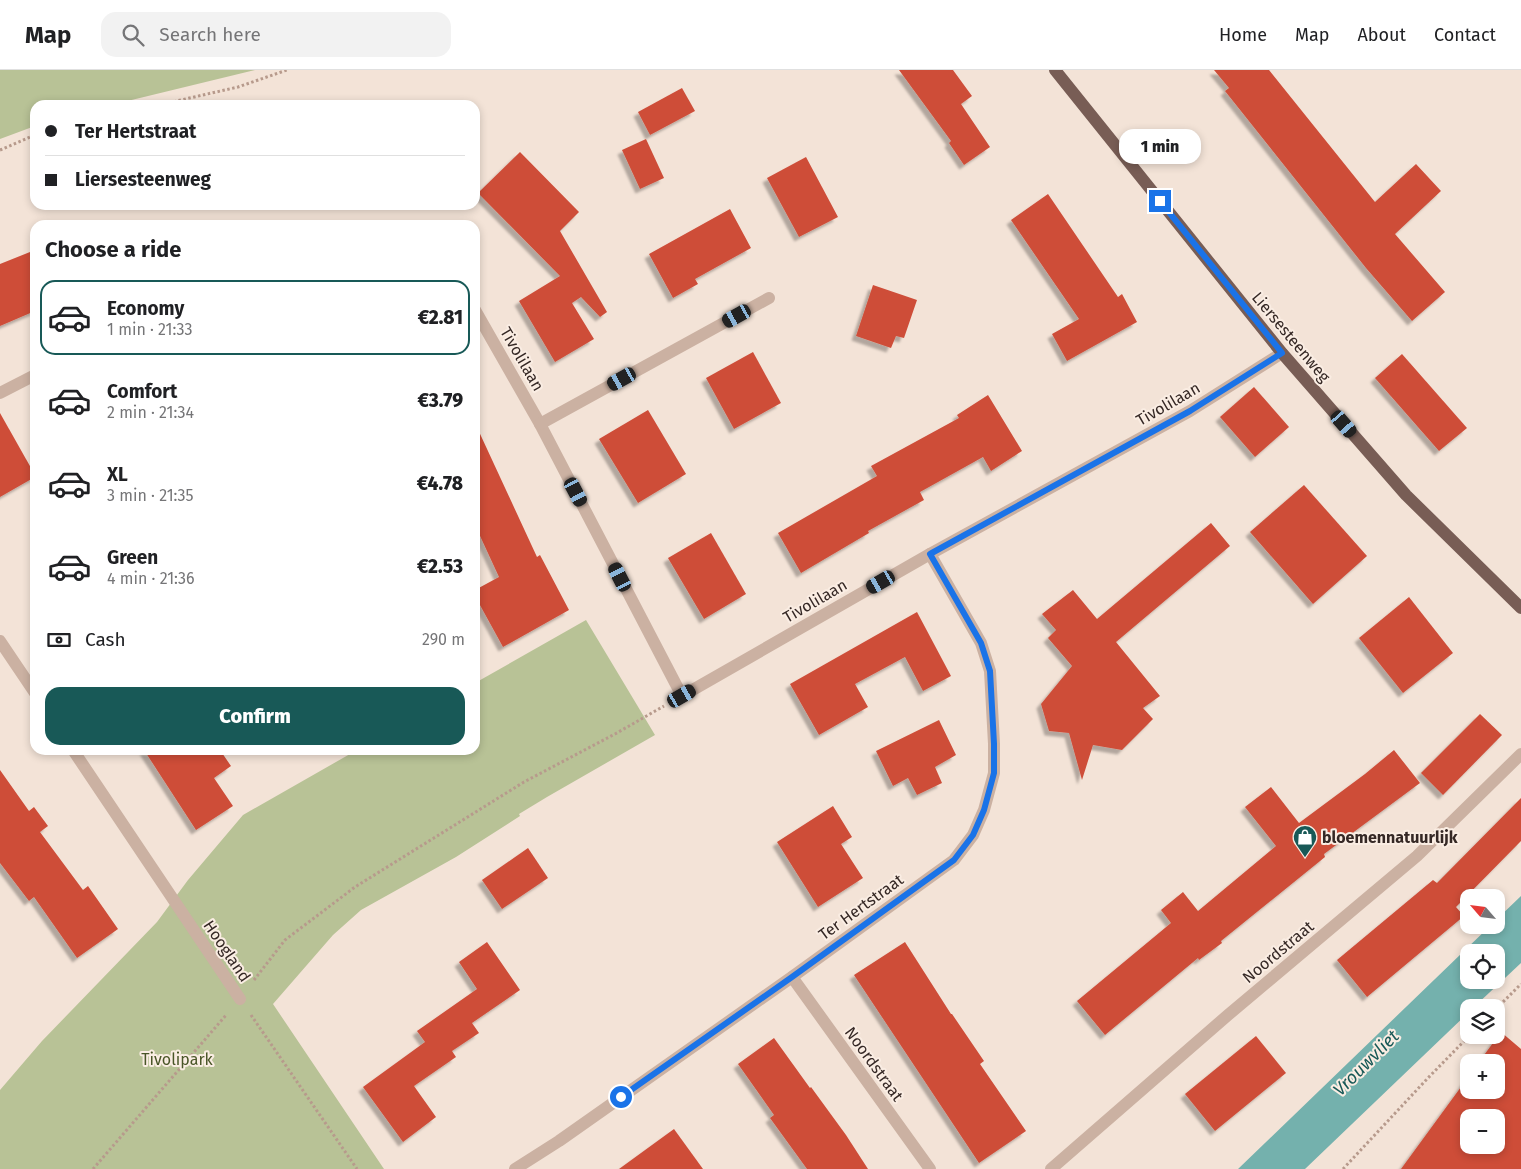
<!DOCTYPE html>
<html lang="en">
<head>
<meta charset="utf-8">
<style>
  :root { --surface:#fff; --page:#f2f2f2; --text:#202124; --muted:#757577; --line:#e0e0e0; --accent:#185957 }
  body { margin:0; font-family:"Fira Sans",sans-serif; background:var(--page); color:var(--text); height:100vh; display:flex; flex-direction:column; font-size:19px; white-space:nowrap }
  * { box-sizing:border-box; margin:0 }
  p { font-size:16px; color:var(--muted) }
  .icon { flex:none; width:28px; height:28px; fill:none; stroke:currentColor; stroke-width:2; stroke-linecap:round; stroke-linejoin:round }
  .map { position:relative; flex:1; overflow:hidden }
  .drawer { position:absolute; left:30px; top:150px; width:450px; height:535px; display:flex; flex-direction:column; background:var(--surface); border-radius:15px; box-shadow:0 2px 8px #0003 }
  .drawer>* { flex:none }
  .guide { position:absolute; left:30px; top:30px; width:450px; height:110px; border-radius:15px; box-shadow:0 2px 8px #0003; display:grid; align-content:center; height:110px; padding:0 15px; background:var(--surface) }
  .needle { width:32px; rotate:298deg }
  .buttons { position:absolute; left:1460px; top:819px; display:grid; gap:10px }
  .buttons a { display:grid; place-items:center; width:45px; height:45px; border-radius:10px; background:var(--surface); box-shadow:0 2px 8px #0003; font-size:25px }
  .end { position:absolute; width:22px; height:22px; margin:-11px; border:6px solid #1a73e8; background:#fff; box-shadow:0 0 0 2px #fff }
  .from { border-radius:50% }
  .bubble { position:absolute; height:35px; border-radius:15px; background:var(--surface); box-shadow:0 2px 8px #0003; font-size:16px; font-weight:800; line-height:35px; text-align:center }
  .car { position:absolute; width:15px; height:30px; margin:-15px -8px; border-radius:6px; box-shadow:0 0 4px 1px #0007; background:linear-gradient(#222 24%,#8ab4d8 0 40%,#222 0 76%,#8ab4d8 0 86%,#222 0) }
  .guide b { display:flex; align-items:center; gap:18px; height:48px; font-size:19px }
  .guide b+b { border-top:1px solid var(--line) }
  .guide i { width:12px; height:12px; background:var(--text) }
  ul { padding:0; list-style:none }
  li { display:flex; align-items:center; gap:15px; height:75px; margin:0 10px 8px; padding:0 5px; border:2px solid transparent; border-radius:15px }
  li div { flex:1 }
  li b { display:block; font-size:19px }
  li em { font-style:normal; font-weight:800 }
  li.current { border-color:var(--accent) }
  li>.icon { width:45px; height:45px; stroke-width:1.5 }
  h2 { padding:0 15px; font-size:22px; line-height:60px }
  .pay { display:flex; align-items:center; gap:12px; height:55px; padding:0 15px; font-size:19px }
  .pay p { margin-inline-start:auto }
  .action { display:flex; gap:10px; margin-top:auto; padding:10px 15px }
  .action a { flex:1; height:58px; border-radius:15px; background:var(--accent); color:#fff; font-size:20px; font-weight:800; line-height:58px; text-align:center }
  header { display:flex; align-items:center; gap:30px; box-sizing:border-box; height:70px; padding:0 25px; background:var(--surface); border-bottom:1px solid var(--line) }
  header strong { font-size:24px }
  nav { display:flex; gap:28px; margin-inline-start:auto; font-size:18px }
  .search { width:350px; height:45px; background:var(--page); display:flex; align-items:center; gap:12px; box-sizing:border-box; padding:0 18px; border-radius:15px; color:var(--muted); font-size:19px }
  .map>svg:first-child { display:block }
  .green { fill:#b8c296 }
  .water { fill:#74b1ad; fill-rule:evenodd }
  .building { fill:#ce4d39; fill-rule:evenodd; filter:url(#shadow) }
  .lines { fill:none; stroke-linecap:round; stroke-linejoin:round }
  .path { stroke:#b79a8c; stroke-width:3; stroke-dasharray:2.5 2.5; stroke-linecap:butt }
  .minor { stroke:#cbb1a2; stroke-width:12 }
  .major { stroke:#785d55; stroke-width:12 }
  .route { stroke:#1a73e8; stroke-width:6 }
  .labels { text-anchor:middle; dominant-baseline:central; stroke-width:4; stroke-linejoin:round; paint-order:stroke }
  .street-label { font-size:16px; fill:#352825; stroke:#faede3 }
  .poi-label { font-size:16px; font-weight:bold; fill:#352825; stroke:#faede3; text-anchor:start }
  .park-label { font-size:16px; fill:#495527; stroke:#faede3 }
  .water-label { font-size:18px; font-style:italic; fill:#185957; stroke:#faede3 }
</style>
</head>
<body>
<header>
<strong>Map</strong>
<div class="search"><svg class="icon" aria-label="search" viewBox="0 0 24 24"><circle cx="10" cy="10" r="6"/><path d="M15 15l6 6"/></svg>Search here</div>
<nav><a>Home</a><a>Map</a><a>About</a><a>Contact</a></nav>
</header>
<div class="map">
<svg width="1521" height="1099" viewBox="0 0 1521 1099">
  <defs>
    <filter id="shadow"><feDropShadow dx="-4.5" dy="4.5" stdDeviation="1" flood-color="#0004"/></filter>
  </defs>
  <rect width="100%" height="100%" fill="#f3e3d7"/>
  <!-- green -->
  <g class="green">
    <path d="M 0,0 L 255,0 L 111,35 L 35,35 L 35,56 L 0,69 Z"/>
    <path d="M 586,550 L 655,665 L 547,727 L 519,744 L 520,746 L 456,787 L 361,840 L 333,865 L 273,934 L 384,1099 L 0,1099 L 0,1020 L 42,971 L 157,852 L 188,810 L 243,745 L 357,680 L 475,680 L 475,613 Z"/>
  </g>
  <!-- water -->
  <path class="water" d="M 1521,826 L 1521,893 L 1474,937 L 1469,938 L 1469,942 L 1305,1099 L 1238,1099 L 1491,855 L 1496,855 L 1496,850 ZM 1469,882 L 1496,882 L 1496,910 L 1469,910 Z"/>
  <!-- building -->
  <g class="building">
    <path d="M 899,0 L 953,0 L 972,26 L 961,34 L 990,77 L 964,95 L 949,73 L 951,71 Z"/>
    <path d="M 1214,0 L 1269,0 L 1375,132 L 1416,94 L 1441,121 L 1395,164 L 1445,222 L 1412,251 L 1366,198 L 1225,21 L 1229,18 Z"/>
    <path d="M 682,18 L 695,41 L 650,65 L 638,42 Z"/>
    <path d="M 646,69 L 664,108 L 640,119 L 622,80 Z"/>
    <path d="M 520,82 L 579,142 L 560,161 L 607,242 L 600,247 L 581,227 L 572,233 L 594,269 L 555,292 L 519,231 L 560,206 L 478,123 Z"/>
    <path d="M 806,87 L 838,147 L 799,167 L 767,108 Z"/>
    <path d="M 1048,124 L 1118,227 L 1122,224 L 1137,252 L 1067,291 L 1052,264 L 1079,249 L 1011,150 Z"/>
    <path d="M 730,139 L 751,178 L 695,209 L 698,214 L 673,228 L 649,184 Z"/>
    <path d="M 35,180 L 35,241 L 0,256 L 0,194 Z"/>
    <path d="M 873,215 L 917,230 L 904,268 L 896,266 L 891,278 L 856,266 Z"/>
    <path d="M 753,282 L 781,333 L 734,359 L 706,308 Z"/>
    <path d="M 1402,284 L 1467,358 L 1439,381 L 1375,308 Z"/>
    <path d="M 1254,317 L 1289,357 L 1255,387 L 1220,347 Z"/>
    <path d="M 988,325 L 1022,381 L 991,401 L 983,387 L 920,422 L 924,430 L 868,461 L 869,463 L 801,503 L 778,463 L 877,406 L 871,396 L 959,348 L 957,345 Z"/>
    <path d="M 648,340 L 686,404 L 638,433 L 599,369 Z"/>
    <path d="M 0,343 L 35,405 L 35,407 L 0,427 Z"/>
    <path d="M 475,353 L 537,487 L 540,485 L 569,540 L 503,577 L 475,526 L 475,520 L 499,507 L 475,455 Z"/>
    <path d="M 1304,415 L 1367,486 L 1313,534 L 1250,462 Z"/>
    <path d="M 1211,453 L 1230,476 L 1116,572 L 1160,626 L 1143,638 L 1153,649 L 1122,680 L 1093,675 L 1082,710 L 1069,663 L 1049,661 L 1041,634 L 1072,596 L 1048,568 L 1056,560 L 1042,544 L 1073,520 L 1097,549 Z"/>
    <path d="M 711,463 L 746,524 L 704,549 L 668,488 Z"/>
    <path d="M 1409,527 L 1453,583 L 1403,623 L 1359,568 Z"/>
    <path d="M 917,542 L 951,606 L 923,621 L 905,587 L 855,614 L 868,637 L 819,665 L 790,614 Z"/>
    <path d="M 1480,644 L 1502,665 L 1443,725 L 1421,703 Z"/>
    <path d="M 939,650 L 956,685 L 935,697 L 942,713 L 917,725 L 908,708 L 893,716 L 876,681 Z"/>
    <path d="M 144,680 L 220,680 L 231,696 L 214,708 L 233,736 L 196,760 Z"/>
    <path d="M 1394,680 L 1420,713 L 1324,784 L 1325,787 L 1221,871 L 1222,873 L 1199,890 L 1198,888 L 1105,965 L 1077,931 L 1171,853 L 1161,840 L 1183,822 L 1198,841 L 1276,776 L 1245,737 L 1271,717 L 1299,753 L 1365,704 Z"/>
    <path d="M 0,700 L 29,741 L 34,737 L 48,756 L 40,762 L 83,820 L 88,816 L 118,859 L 77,888 L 34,827 L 29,831 L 0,793 Z"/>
    <path d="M 1521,728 L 1521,771 L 1456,837 L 1464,846 L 1367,927 L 1337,890 L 1433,810 L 1437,813 Z"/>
    <path d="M 833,736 L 852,767 L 841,774 L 863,808 L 818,837 L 777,772 Z"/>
    <path d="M 528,778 L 548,808 L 502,839 L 482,810 Z"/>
    <path d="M 487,872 L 520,920 L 472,953 L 479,963 L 452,981 L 456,987 L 414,1016 L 436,1047 L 403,1072 L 363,1017 L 425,972 L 417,961 L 477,919 L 459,892 Z"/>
    <path d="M 905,872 L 951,944 L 952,944 L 984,991 L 980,994 L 1026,1061 L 979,1093 L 854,905 Z"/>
    <path d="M 1501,962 L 1521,979 L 1521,1099 L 1401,1099 L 1469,1006 L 1469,1020 L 1496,1020 L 1496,992 L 1479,992 ZM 1469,1048 L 1496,1048 L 1496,1075 L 1469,1075 Z"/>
    <path d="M 1256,966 L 1286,1003 L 1215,1061 L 1185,1024 Z"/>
    <path d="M 774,968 L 810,1018 L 811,1017 L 846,1065 L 868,1099 L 807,1099 L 770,1048 L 774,1045 L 738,994 Z"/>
    <path d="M 674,1059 L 703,1099 L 619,1099 Z"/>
  </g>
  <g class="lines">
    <!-- path -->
    <g class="path">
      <path d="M 159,35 L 238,17 L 287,0"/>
      <path d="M 0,80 L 35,65"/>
      <path d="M 254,910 L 285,870 L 355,817 L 524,712 L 615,664 L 664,636"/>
      <path d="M 1496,939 L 1521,914"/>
      <path d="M 251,945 L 357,1099"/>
      <path d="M 93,1099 L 227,944"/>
      <path d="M 1343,1099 L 1427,1009 L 1470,965"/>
    </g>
    <!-- minor -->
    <g class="minor">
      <path d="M 475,240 L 540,354 L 682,626 L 930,484 L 1190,341 L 1282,283"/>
      <path d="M 0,323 L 35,305"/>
      <path d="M 540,354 L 769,228"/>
      <path d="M 0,571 L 35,623"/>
      <path d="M 73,680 L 240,929"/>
      <path d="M 792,907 L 930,1099"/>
      <path d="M 515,1099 L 559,1071 L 792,907 L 954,790 L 973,765 L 984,740 L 994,703 L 994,674 L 990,601 L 981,573 L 930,484"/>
      <path d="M 1051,1099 L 1228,945 L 1417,786 L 1521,684"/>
    </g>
    <!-- major -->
    <path class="major" d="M 1055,0 L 1282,283 L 1406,425 L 1521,538"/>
  </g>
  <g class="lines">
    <!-- route -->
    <path class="route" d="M 621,1027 L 792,907 L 954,790 L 973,765 L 984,740 L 994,703 L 994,674 L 990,601 L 981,573 L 930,484 L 1190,341 L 1282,283 L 1160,131"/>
  </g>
  <!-- icons -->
  <defs>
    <g id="shop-pin" transform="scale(1.25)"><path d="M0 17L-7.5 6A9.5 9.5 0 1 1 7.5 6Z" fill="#185957" stroke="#faede3"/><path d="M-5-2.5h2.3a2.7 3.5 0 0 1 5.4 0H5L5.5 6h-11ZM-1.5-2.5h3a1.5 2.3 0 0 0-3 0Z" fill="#fff"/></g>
  </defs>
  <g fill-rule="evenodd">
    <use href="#shop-pin" x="1305" y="767"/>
  </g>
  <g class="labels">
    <!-- street labels -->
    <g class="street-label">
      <text transform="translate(1291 267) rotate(50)">Liersesteenweg</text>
      <text transform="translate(522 289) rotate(60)">Tivolilaan</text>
      <text transform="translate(1168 334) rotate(-30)">Tivolilaan</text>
      <text transform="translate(815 531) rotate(-30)">Tivolilaan</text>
      <text transform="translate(861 837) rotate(-36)">Ter Hertstraat</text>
      <text transform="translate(227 881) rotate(56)">Hoogland</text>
      <text transform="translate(1278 882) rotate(-40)">Noordstraat</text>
      <text transform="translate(874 994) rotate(54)">Noordstraat</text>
    </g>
    <!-- poi labels -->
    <g class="poi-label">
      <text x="1322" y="767">bloemennatuurlijk</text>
    </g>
    <!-- park labels -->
    <g class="park-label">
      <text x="177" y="989">Tivolipark</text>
    </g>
    <!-- water labels -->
    <g class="water-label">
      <text transform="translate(1366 993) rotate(-45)">Vrouwvliet</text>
    </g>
  </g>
</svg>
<div class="buttons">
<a><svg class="needle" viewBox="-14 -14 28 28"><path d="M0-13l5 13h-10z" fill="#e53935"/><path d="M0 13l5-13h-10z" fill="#757577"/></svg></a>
<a><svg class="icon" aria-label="locate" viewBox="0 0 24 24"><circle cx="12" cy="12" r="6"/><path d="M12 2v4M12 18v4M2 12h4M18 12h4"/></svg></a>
<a><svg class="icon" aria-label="layers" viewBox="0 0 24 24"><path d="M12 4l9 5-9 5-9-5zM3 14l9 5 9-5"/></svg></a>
<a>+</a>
<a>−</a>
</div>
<i class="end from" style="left:621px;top:1027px"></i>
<i class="end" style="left:1160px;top:131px"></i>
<div class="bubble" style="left:1119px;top:59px;width:82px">1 min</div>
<i class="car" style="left:737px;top:246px;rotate:241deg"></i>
<i class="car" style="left:622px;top:309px;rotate:241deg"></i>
<i class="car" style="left:1344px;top:354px;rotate:139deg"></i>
<i class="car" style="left:576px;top:422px;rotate:152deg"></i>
<i class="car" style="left:620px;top:507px;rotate:333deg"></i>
<i class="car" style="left:881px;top:512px;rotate:240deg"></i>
<i class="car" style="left:682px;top:626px;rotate:60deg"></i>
<div class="guide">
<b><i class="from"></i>Ter Hertstraat</b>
<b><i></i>Liersesteenweg</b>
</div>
<section class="drawer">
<h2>Choose a ride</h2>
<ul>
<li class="current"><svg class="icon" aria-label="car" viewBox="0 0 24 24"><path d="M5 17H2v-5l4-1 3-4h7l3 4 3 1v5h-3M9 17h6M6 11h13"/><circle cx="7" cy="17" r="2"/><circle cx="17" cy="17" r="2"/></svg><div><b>Economy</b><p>1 min · 21:33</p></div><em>€2.81</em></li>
<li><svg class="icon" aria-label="car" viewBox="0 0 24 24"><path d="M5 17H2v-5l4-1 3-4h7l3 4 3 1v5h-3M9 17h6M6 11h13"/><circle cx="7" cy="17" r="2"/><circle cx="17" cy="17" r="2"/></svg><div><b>Comfort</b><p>2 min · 21:34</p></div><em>€3.79</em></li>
<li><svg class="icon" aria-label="car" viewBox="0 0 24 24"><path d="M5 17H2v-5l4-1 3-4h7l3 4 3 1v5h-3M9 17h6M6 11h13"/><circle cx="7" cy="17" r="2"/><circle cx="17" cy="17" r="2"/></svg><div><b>XL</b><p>3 min · 21:35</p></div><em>€4.78</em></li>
<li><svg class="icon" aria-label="car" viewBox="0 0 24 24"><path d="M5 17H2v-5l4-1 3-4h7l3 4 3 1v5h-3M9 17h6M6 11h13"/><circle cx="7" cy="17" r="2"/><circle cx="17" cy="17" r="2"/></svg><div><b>Green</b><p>4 min · 21:36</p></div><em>€2.53</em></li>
</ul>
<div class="pay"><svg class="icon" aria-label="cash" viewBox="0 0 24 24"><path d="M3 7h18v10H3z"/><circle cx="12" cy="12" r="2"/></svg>Cash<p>290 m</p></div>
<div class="action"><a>Confirm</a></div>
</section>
</div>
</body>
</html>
